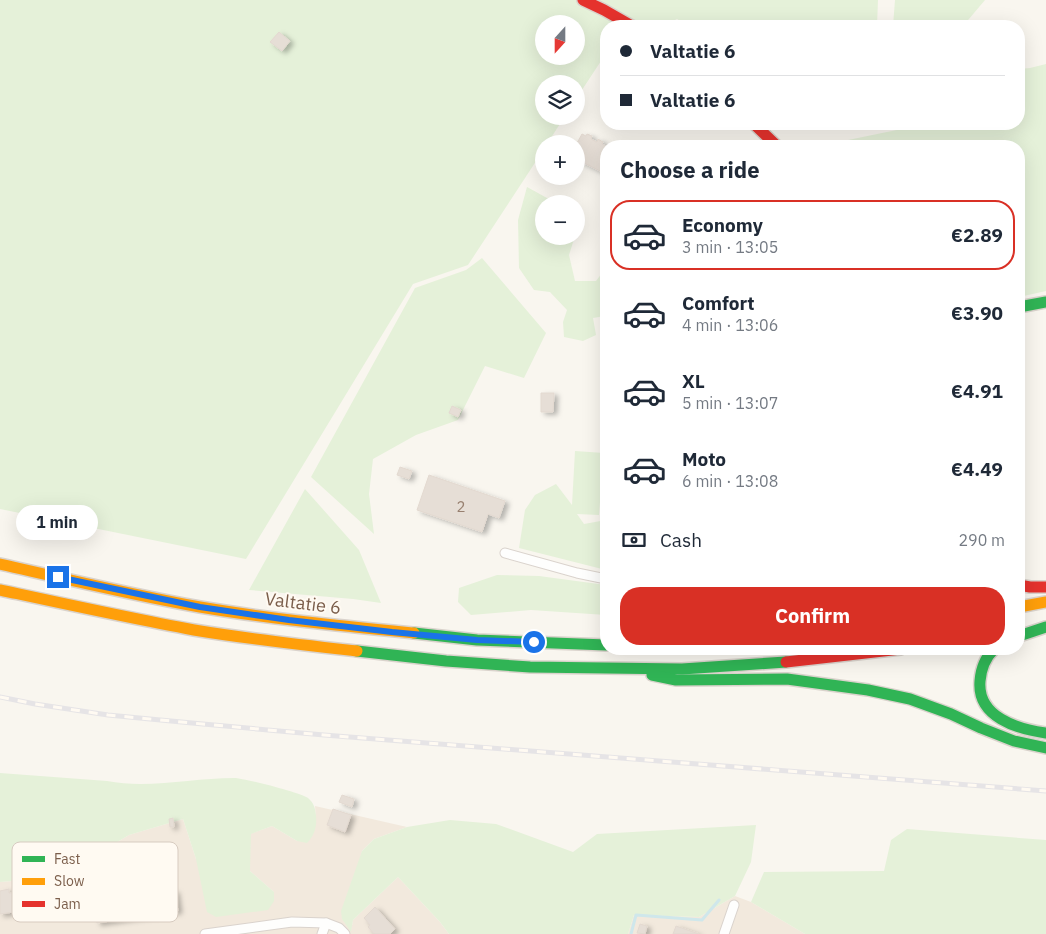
<!DOCTYPE html>
<html lang="en">
<head>
<meta charset="utf-8">
<style>
  :root { --surface:#fff; --page:#f6f6f7; --text:#1f2937; --muted:#747a83; --line:#e0e1e3; --accent:#d93025 }
  body { margin:0; font-family:"IBM Plex Sans",sans-serif; background:var(--page); color:var(--text); height:100vh; display:flex; flex-direction:column; font-size:19px; white-space:nowrap }
  * { box-sizing:border-box; margin:0 }
  p { font-size:16px; color:var(--muted) }
  .icon { flex:none; width:28px; height:28px; fill:none; stroke:currentColor; stroke-width:2; stroke-linecap:round; stroke-linejoin:round }
  .map { position:relative; flex:1; overflow:hidden }
  .drawer { position:absolute; left:600px; top:140px; width:425px; height:515px; display:flex; flex-direction:column; background:var(--surface); border-radius:20px; box-shadow:0 5px 20px #0002 }
  .drawer>* { flex:none }
  .top-card { position:absolute; left:600px; top:20px; width:425px; height:110px; border-radius:20px; box-shadow:0 5px 20px #0002; display:grid; align-content:center; height:110px; padding:0 20px; background:var(--surface) }
  .needle { width:32px; rotate:201deg }
  .tools { position:absolute; left:535px; top:15px; display:grid; gap:10px }
  .tools a { display:grid; place-items:center; width:50px; height:50px; border-radius:50%; background:var(--surface); box-shadow:0 5px 20px #0002; font-size:25px }
  .end { position:absolute; width:22px; height:22px; margin:-11px; border:6px solid #1a73e8; background:#fff; box-shadow:0 0 0 2px #fff }
  .from { border-radius:50% }
  .bubble { position:absolute; height:35px; border-radius:18px; background:var(--surface); box-shadow:0 5px 20px #0002; font-size:16px; font-weight:700; line-height:35px; text-align:center }
  .top-card b { display:flex; align-items:center; gap:18px; height:48px; font-size:19px }
  .top-card b+b { border-top:1px solid var(--line) }
  .top-card i { width:12px; height:12px; background:var(--text) }
  ul { padding:0; list-style:none }
  li { display:flex; align-items:center; gap:15px; height:70px; margin:0 10px 8px; padding:0 10px; border:2px solid transparent; border-radius:20px }
  li div { flex:1 }
  li b { display:block; font-size:19px }
  li em { font-style:normal; font-weight:700 }
  li.selected { border-color:var(--accent) }
  li>.icon { width:45px; height:45px; stroke-width:1.5 }
  h2 { padding:0 20px; font-size:22px; line-height:60px }
  .pay { display:flex; align-items:center; gap:12px; height:55px; padding:0 20px; font-size:19px }
  .pay p { margin-inline-start:auto }
  .primary-button { display:flex; gap:10px; margin-top:auto; padding:10px 20px }
  .primary-button a { flex:1; height:58px; border-radius:20px; background:var(--accent); color:#fff; font-size:20px; font-weight:700; line-height:58px; text-align:center }
  .map>svg:first-child { display:block }
  .residential { fill:#f2e9dd }
  .green { fill:#e5f1d9; fill-rule:evenodd }
  .lines { fill:none; stroke-linecap:round; stroke-linejoin:round }
  .stream { stroke:#cfe7eb; stroke-width:3 }
  .building { fill:#e6ded6; stroke:#e3d9d0; filter:url(#shadow) }
  .street-casing { stroke:#dad3cd; stroke-width:11 }
  .fast-casing { stroke:#dad3cc; stroke-width:14 }
  .slow-casing { stroke:#dad3cc; stroke-width:14 }
  .jam-casing { stroke:#dad3cc; stroke-width:14 }
  .street { stroke:#fefefd; stroke-width:9 }
  .fast { stroke:#30b455; stroke-width:11 }
  .slow { stroke:#ff9f0a; stroke-width:11 }
  .jam { stroke:#e5322d; stroke-width:11 }
  .rail-casing { stroke:#e6e4e6; stroke-width:5 }
  .rail { stroke:#fffaf2; stroke-width:3; stroke-dasharray:9; stroke-linecap:butt }
  .route { stroke:#1a73e8; stroke-width:6 }
  .labels { text-anchor:middle; dominant-baseline:central; stroke-width:4; stroke-linejoin:round; paint-order:stroke }
  .number-label { font-size:15px; fill:#988070 }
  .street-label { font-size:18px; fill:#7b5e4b; stroke:#fffaf2 }
  .key { fill:#fffaf2; stroke:#d7cbc0; stroke-width:1 }
  .key-label { font-size:14px; fill:#7b5e4b }
</style>
</head>
<body>
<div class="map">
<svg width="1046" height="934" viewBox="0 0 1046 934">
  <defs>
    <filter id="shadow"><feDropShadow dx="4" dy="2.5" stdDeviation="2.5" flood-color="#0004"/></filter>
  </defs>
  <rect width="100%" height="100%" fill="#f9f6ef"/>
  <!-- residential -->
  <g class="residential">
    <path d="M 315,806 L 407,827 L 374,839 L 362,851 L 351,931 L 353,920 L 398,877 L 440,922 L 449,934 L 0,934 L 0,882 L 37,879 L 51,856 L 99,853 L 129,835 L 183,819 L 196,859 L 274,892 L 250,871 L 250,834 L 272,826 L 297,841 L 316,820 Z"/>
    <path d="M 735,896 L 751,902 L 805,934 L 628,934 L 634,915 L 699,917 Z"/>
  </g>
  <!-- green -->
  <g class="green">
    <path d="M 0,0 L 878,0 L 877,26 L 688,26 L 677,19 L 663,26 L 606,26 L 606,57 L 603,58 L 576,99 L 576,84 L 544,84 L 544,116 L 565,116 L 547,144 L 544,144 L 544,149 L 468,265 L 413,284 L 246,559 L 0,509 ZM 544,24 L 576,24 L 576,56 L 544,56 Z"/>
    <path d="M 895,0 L 985,0 L 963,26 L 893,26 Z"/>
    <path d="M 1046,64 L 1046,291 L 1019,297 L 1019,146 L 848,146 L 848,140 L 926,124 L 1019,124 L 1019,69 L 1030,68 Z"/>
    <path d="M 527,187 L 558,204 L 544,204 L 544,236 L 575,236 L 569,255 L 575,281 L 596,281 L 602,273 L 606,275 L 606,319 L 605,316 L 593,318 L 596,335 L 583,341 L 564,337 L 563,322 L 567,310 L 550,292 L 534,290 L 519,268 L 518,220 Z"/>
    <path d="M 482,258 L 546,333 L 524,378 L 485,366 L 458,420 L 416,435 L 373,459 L 369,494 L 374,534 L 311,477 L 415,288 L 466,270 Z"/>
    <path d="M 575,451 L 604,453 L 599,515 L 577,514 L 584,524 L 606,520 L 606,570 L 519,548 L 525,510 L 535,495 L 556,484 L 572,505 Z"/>
    <path d="M 305,489 L 359,550 L 381,603 L 353,599 L 249,590 Z"/>
    <path d="M 497,575 L 539,576 L 606,585 L 606,615 L 531,610 L 471,615 L 458,602 L 459,588 Z"/>
    <path d="M 0,773 L 107,781 C 148,789 193,778 234,778 C 244,778 301,793 308,798 C 314,803 315,808 316,815 C 317,826 315,835 307,843 L 297,841 L 272,826 L 251,834 L 250,871 L 274,892 L 274,901 L 268,910 L 216,917 L 207,912 L 196,859 L 183,819 L 129,835 L 99,853 L 52,856 L 37,879 L 0,882 Z"/>
    <path d="M 450,820 L 496,824 L 573,852 L 597,834 L 756,825 L 751,862 L 735,896 L 699,917 L 634,915 L 628,934 L 449,934 L 440,922 L 398,877 L 353,920 L 351,932 L 342,919 L 341,911 L 362,851 L 374,839 L 407,827 Z"/>
    <path d="M 907,829 L 1046,840 L 1046,934 L 805,934 L 751,902 L 764,872 L 884,871 L 891,840 Z"/>
  </g>
  <g class="lines">
    <!-- stream -->
    <path class="stream" d="M 631,934 L 636,915 L 702,920 L 719,900"/>
  </g>
  <!-- building -->
  <g class="building">
    <path d="M 279,32 L 290,41 L 282,51 L 270,42 Z"/>
    <path d="M 582,134 L 586,136 L 587,134 L 592,136 L 591,139 L 597,142 L 598,139 L 603,142 L 602,144 L 606,146 L 606,174 L 576,159 L 576,144 L 572,144 L 573,141 L 577,143 Z"/>
    <path d="M 541,393 L 554,393 L 553,412 L 541,412 Z"/>
    <path d="M 452,406 L 461,410 L 458,417 L 449,413 Z"/>
    <path d="M 400,467 L 412,471 L 409,479 L 397,475 Z"/>
    <path d="M 429,475 L 505,501 L 499,518 L 488,514 L 482,532 L 417,510 Z"/>
    <path d="M 342,795 L 354,799 L 352,807 L 339,802 Z"/>
    <path d="M 333,809 L 351,815 L 345,832 L 327,825 Z"/>
    <path d="M 173,818 L 174,827 L 170,827 L 169,819 Z"/>
    <path d="M 53,884 L 56,906 L 0,914 L 0,891 L 9,889 L 9,893 L 19,892 L 19,888 L 34,886 L 35,889 L 45,888 L 44,885 Z"/>
    <path d="M 175,890 L 178,911 L 97,923 L 94,902 Z"/>
    <path d="M 375,907 L 395,929 L 390,934 L 374,934 L 368,927 L 370,925 L 364,918 Z"/>
    <path d="M 640,924 L 647,926 L 645,934 L 637,933 Z"/>
    <path d="M 676,926 L 699,934 L 673,934 Z"/>
  </g>
  <g class="lines">
    <!-- street casing -->
    <g class="street-casing">
      <g id="street">
        <path d="M 505,553 L 577,573 L 606,579"/>
        <path d="M 205,934 L 292,922 L 326,923 L 339,928 L 345,934"/>
        <path d="M 322,934 L 326,923"/>
        <path d="M 724,934 L 734,905"/>
      </g>
    </g>
    <!-- fast casing -->
    <g class="fast-casing">
      <g id="fast">
        <path d="M 1019,307 L 1046,302"/>
        <path d="M 414,633 L 477,640 L 606,645"/>
        <path d="M 1019,636 L 1046,627"/>
        <path d="M 994,649 C 985,658 981,668 980,681 C 977,717 1017,729 1046,733"/>
        <path d="M 357,651 L 446,661 L 530,667 L 682,669 L 786,662"/>
        <path d="M 652,675 L 676,680 L 787,679 L 868,690 L 910,699 L 951,714 L 981,728 L 1014,741 L 1046,748"/>
      </g>
    </g>
    <!-- slow casing -->
    <g class="slow-casing">
      <g id="slow">
        <path d="M 0,564 C 66,579 133,595 200,607 C 271,619 343,626 414,633"/>
        <path d="M 0,590 C 65,604 129,618 194,630 C 248,639 303,645 357,651"/>
        <path d="M 1019,607 L 1046,602"/>
      </g>
    </g>
    <!-- jam casing -->
    <g class="jam-casing">
      <g id="jam">
        <path d="M 583,0 L 604,10 L 632,26"/>
        <path d="M 754,124 L 777,146"/>
        <path d="M 1019,585 L 1030,587 L 1046,587"/>
        <path d="M 786,662 L 901,649"/>
      </g>
    </g>
    <!-- street -->
    <use href="#street" class="street"/>
    <!-- fast -->
    <use href="#fast" class="fast"/>
    <!-- slow -->
    <use href="#slow" class="slow"/>
    <!-- jam -->
    <use href="#jam" class="jam"/>
    <!-- rail casing -->
    <g class="rail-casing">
      <path id="rail" d="M 0,697 L 35,704 L 108,715 L 192,723 L 324,735 L 1046,791"/>
    </g>
    <!-- rail -->
    <use href="#rail" class="rail"/>
  </g>
  <g class="lines">
    <!-- route -->
    <path class="route" d="M 58,577 L 200,607 L 289,620 L 392,632 L 477,640 L 534,642"/>
  </g>
  <g class="labels">
    <!-- number labels -->
    <g class="number-label">
      <text x="461" y="506">2</text>
    </g>
    <!-- street labels -->
    <g class="street-label">
      <text transform="translate(303 603) rotate(7)">Valtatie 6</text>
    </g>
  </g>
  <!-- legend -->
  <rect x="12" y="842" width="166" height="80" rx="8" class="key"/>
  <rect x="22" y="856" width="23" height="6" fill="#30b455"/>
  <rect x="22" y="878" width="23" height="7" fill="#ff9f0a"/>
  <rect x="22" y="901" width="23" height="6" fill="#e5322d"/>
  <g class="key-label">
    <text x="54" y="864">Fast</text>
    <text x="54" y="886">Slow</text>
    <text x="54" y="909">Jam</text>
  </g>
</svg>
<div class="tools">
<a><svg class="needle" viewBox="-14 -14 28 28"><path d="M0-13l5 13h-10z" fill="#e53935"/><path d="M0 13l5-13h-10z" fill="#747a83"/></svg></a>
<a><svg class="icon" aria-label="layers" viewBox="0 0 24 24"><path d="M12 4l9 5-9 5-9-5zM3 14l9 5 9-5"/></svg></a>
<a>+</a>
<a>−</a>
</div>
<i class="end from" style="left:534px;top:642px"></i>
<i class="end" style="left:58px;top:577px"></i>
<div class="bubble" style="left:16px;top:505px;width:82px">1 min</div>
<div class="top-card">
<b><i class="from"></i>Valtatie 6</b>
<b><i></i>Valtatie 6</b>
</div>
<section class="drawer">
<h2>Choose a ride</h2>
<ul>
<li class="selected"><svg class="icon" aria-label="car" viewBox="0 0 24 24"><path d="M5 17H2v-5l4-1 3-4h7l3 4 3 1v5h-3M9 17h6M6 11h13"/><circle cx="7" cy="17" r="2"/><circle cx="17" cy="17" r="2"/></svg><div><b>Economy</b><p>3 min · 13:05</p></div><em>€2.89</em></li>
<li><svg class="icon" aria-label="car" viewBox="0 0 24 24"><path d="M5 17H2v-5l4-1 3-4h7l3 4 3 1v5h-3M9 17h6M6 11h13"/><circle cx="7" cy="17" r="2"/><circle cx="17" cy="17" r="2"/></svg><div><b>Comfort</b><p>4 min · 13:06</p></div><em>€3.90</em></li>
<li><svg class="icon" aria-label="car" viewBox="0 0 24 24"><path d="M5 17H2v-5l4-1 3-4h7l3 4 3 1v5h-3M9 17h6M6 11h13"/><circle cx="7" cy="17" r="2"/><circle cx="17" cy="17" r="2"/></svg><div><b>XL</b><p>5 min · 13:07</p></div><em>€4.91</em></li>
<li><svg class="icon" aria-label="car" viewBox="0 0 24 24"><path d="M5 17H2v-5l4-1 3-4h7l3 4 3 1v5h-3M9 17h6M6 11h13"/><circle cx="7" cy="17" r="2"/><circle cx="17" cy="17" r="2"/></svg><div><b>Moto</b><p>6 min · 13:08</p></div><em>€4.49</em></li>
</ul>
<div class="pay"><svg class="icon" aria-label="cash" viewBox="0 0 24 24"><path d="M3 7h18v10H3z"/><circle cx="12" cy="12" r="2"/></svg>Cash<p>290 m</p></div>
<div class="primary-button"><a>Confirm</a></div>
</section>
</div>
</body>
</html>
